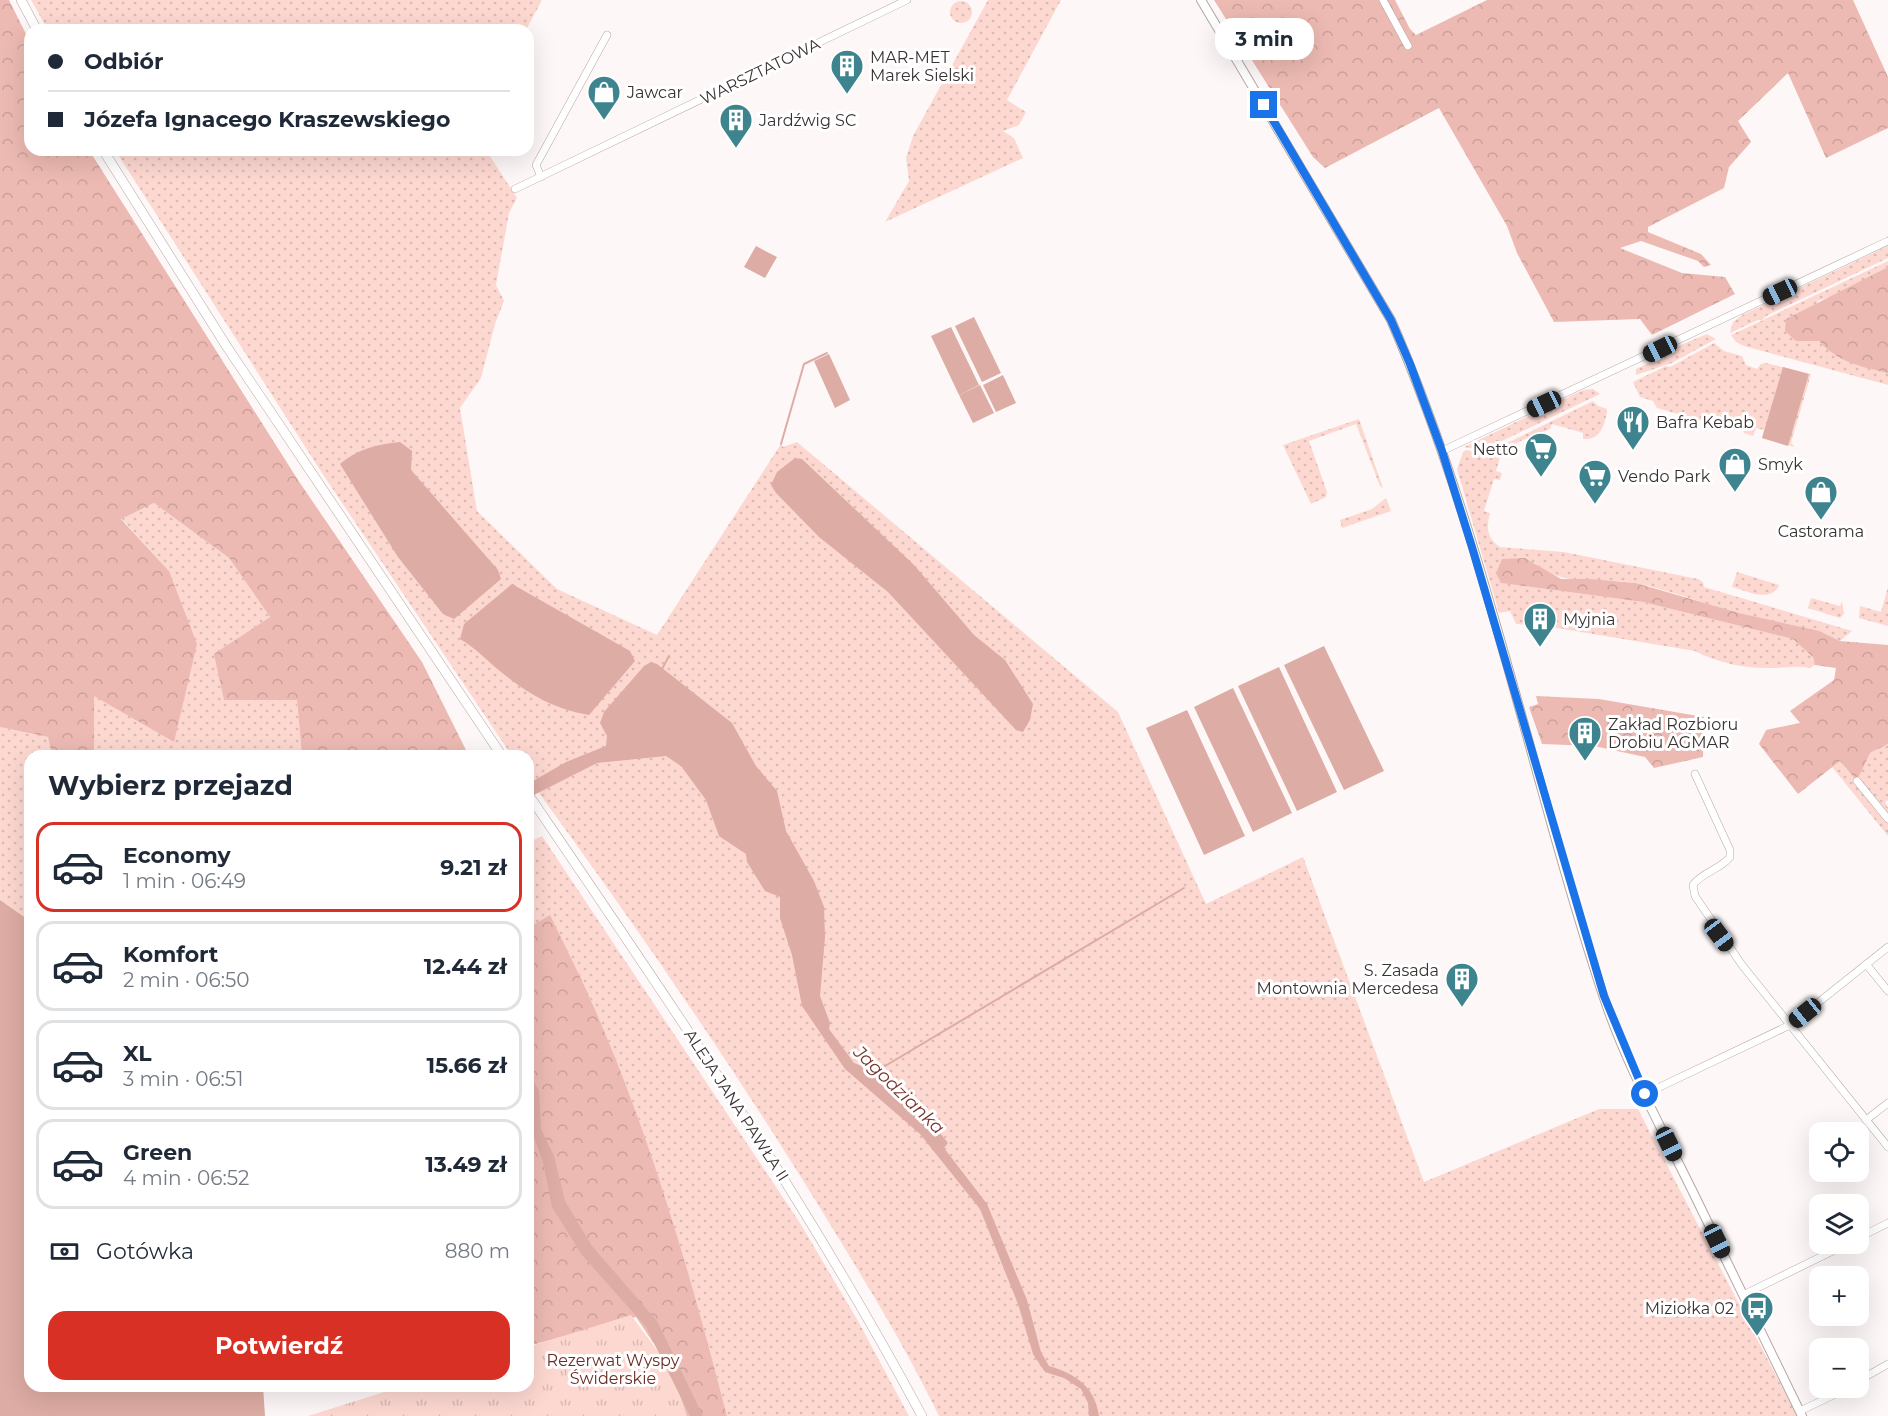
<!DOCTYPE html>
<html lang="pl">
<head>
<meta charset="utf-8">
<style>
  body { margin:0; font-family:Montserrat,sans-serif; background:#f2f2f3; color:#1f2937; height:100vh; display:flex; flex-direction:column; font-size:22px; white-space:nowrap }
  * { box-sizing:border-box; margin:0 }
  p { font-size:20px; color:#747a83 }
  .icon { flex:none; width:33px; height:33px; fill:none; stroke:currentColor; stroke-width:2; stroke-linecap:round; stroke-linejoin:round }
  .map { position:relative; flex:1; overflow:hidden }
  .side { position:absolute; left:24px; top:750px; width:510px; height:642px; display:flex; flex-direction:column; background:#fff; border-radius:18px; box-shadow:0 6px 24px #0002 }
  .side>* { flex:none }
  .guide { position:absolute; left:24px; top:24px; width:510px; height:132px; border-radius:18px; box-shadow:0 6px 24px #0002; display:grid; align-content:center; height:132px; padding:0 24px; background:#fff }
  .buttons { position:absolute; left:1809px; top:1122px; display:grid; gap:12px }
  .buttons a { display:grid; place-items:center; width:60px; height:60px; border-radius:12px; background:#fff; box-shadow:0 6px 24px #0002; font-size:30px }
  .end { position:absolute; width:27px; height:27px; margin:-14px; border:8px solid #1a73e8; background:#fff; box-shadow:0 0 0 3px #fff }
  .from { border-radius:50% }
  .bubble { position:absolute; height:42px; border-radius:18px; background:#fff; box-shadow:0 6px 24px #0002; font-size:20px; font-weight:700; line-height:42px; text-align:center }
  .car { position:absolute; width:18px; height:36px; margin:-18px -9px; border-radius:8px; box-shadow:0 0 4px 2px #0007; background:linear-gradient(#222 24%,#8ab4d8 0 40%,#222 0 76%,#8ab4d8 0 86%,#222 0) }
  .guide b { display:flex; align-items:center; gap:21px; height:57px; font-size:22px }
  .guide b+b { border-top:2px solid #e0e1e3 }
  .guide i { width:15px; height:15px; background:#1f2937 }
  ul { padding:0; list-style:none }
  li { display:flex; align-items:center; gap:18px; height:90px; margin:0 12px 9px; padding:0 12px; border:3px solid #e0e1e3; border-radius:18px }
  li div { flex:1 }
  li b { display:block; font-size:22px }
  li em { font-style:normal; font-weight:700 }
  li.active { border-color:#d93025 }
  li>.icon { width:54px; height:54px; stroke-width:1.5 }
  h2 { padding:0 24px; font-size:27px; line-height:72px }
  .pay { display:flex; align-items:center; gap:15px; height:66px; padding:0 24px; font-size:22px }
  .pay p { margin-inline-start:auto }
  .button { display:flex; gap:12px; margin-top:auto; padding:12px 24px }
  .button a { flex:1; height:69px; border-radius:18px; background:#d93025; color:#fff; font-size:24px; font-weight:700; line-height:69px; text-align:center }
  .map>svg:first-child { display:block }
  .grass { fill:url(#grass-dots) }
  .forest { fill:url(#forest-crowns) }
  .park { fill:url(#park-tufts) }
  .water { fill:#ddaca4 }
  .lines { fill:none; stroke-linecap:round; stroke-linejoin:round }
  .stream { stroke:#ddaca4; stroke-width:2 }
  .minor-casing { stroke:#b4a7a4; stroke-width:8 }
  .tertiary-casing { stroke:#b4a7a4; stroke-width:10 }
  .secondary-casing { stroke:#b4a7a4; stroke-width:10 }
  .minor { stroke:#fff; stroke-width:7 }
  .tertiary { stroke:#fff; stroke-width:8 }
  .secondary { stroke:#fff; stroke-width:9 }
  .route { stroke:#1a73e8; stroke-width:8 }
  .labels { text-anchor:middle; stroke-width:6; stroke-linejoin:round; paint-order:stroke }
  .poi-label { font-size:16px; fill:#383332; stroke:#fff; text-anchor:start }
  .street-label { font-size:16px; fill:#383332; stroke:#fff }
  .park-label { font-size:16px; fill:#692d24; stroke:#fff }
  .water-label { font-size:18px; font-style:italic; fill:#75372e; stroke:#fff }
</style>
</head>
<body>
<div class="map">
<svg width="1888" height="1416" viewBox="0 0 1888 1416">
  <defs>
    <pattern id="grass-dots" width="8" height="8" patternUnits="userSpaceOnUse" patternTransform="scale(1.5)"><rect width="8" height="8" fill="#fdd8d1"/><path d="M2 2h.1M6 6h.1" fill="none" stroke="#dabab4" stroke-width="1.8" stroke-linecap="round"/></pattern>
    <pattern id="forest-crowns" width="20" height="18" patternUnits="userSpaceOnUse" patternTransform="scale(1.5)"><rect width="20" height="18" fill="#ecbab2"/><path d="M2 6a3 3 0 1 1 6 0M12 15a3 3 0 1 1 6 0" fill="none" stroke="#cba09a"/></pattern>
    <pattern id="park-tufts" width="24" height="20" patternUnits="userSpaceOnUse" patternTransform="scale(1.5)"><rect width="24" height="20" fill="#fdd8d1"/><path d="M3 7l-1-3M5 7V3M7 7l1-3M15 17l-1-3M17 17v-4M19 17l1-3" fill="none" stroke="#dabab4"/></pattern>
  </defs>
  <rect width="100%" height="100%" fill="#fdf8f7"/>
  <g class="grass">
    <path d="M 31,0 L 542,0 L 526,30 L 48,30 Z"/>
    <path d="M 988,0 L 1061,0 L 1007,100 L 1026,112 L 1019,125 L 1003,131 L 1014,138 L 1023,158 L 885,222 L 909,181 L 906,158 L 913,136 Z"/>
    <circle cx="961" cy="12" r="11"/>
    <path d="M 115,150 L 486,150 L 517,198 L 509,213 L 496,285 L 504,301 L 495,324 L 481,378 L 460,408 L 477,511 L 557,589 L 657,635 L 781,444 L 783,447 L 797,442 L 1118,712 L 1206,904 L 1303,857 L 1424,1182 L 1599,1109 L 1638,1109 L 1797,1416 L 939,1416 C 903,1342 860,1273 817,1203 C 727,1057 629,916 528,778 L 528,756 L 512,756 L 322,473 Z"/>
    <path d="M 1888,246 L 1888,258 L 1768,315 L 1762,320 L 1758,320 L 1730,333 L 1733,322 L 1742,315 Z"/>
    <path d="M 1888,261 L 1888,267 L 1842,293 L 1818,301 L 1796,341 L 1819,341 C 1837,362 1862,366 1888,373 L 1888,385 L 1744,346 L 1736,342 L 1731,335 Z"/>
    <path d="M 1707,334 L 1716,339 L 1672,363 L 1636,375 L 1636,369 L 1654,361 L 1652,357 Z"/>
    <path d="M 1714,343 L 1724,351 L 1742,356 L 1746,365 L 1757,369 L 1761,364 L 1766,363 L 1811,374 L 1791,443 L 1795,447 L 1762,438 L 1764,430 L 1756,428 L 1753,436 L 1744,433 L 1739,422 L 1731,420 L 1727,425 L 1720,426 L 1657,408 L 1653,401 L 1640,397 L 1633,382 L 1666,366 L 1670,367 Z"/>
    <path d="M 1593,389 L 1600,394 L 1483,450 L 1464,447 L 1583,390 Z"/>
    <path d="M 1593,401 L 1598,406 L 1607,409 L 1607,412 C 1604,426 1601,440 1583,439 L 1583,433 L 1552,424 L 1550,429 L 1518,442 L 1509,451 L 1497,448 Z"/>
    <path d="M 1359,419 L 1383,488 L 1380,486 L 1356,424 L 1309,441 L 1327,492 L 1326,497 L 1311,504 L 1283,445 Z"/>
    <path d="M 1466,450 L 1483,453 L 1489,450 L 1501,454 L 1496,471 L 1502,473 L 1500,480 L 1494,479 L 1484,511 L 1490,513 C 1486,528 1487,538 1500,547 L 1564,552 L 1698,579 L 1703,582 L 1704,587 L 1852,631 L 1840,641 C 1808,626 1773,622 1738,613 C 1704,604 1670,590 1636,583 C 1603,577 1559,588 1535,563 L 1502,583 L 1643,602 L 1794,639 L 1813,657 L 1815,665 L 1810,668 C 1796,665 1786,668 1773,668 C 1747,669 1717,663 1695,651 L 1551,627 L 1516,624 L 1510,611 L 1499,613 L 1457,469 L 1463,452 Z"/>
    <path d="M 1386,498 L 1391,511 L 1342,528 L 1340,520 L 1372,509 Z"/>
    <path d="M 154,503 L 229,558 L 270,617 L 215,654 L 224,699 L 297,700 L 302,756 L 94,756 L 94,695 L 174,742 L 169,571 L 121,518 Z"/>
    <path d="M 1737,572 L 1779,585 L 1779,586 C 1769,603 1747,591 1732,587 Z"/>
    <path d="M 1888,587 L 1888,626 L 1859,618 L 1860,606 L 1881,612 Z"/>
    <path d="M 1811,598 L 1840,606 L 1842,601 L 1844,614 L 1840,618 L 1808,608 Z"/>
    <path d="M 0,727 L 48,737 L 52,756 L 30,756 L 30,921 L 0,900 Z"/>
    <path d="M 1888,744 L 1888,800 L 1885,802 L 1888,808 L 1888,836 L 1832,767 L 1840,761 L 1857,781 L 1870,753 Z"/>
    <path d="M 542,836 L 800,1223 L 858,1321 L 909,1416 L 727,1416 C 692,1281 653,1143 597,1014 C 583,981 566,948 550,916 L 528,928 L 528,843 Z"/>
  </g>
  <g class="forest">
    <path d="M 0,0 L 9,0 L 30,42 L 30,150 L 89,150 L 298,480 L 422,662 L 469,756 L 302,756 L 297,700 L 224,700 L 214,654 L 270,617 L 229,558 L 154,503 L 121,519 L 169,571 L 197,644 L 174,742 L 94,696 L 94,756 L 52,756 L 48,737 L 0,727 Z"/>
    <path d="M 1214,0 L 1395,0 L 1410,29 L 1416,35 L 1487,0 L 1853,0 L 1888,77 L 1888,128 L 1826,158 L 1788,73 L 1738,121 L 1751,142 L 1729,167 L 1724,188 L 1648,227 L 1648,232 L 1701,254 L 1711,265 L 1704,267 L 1698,261 L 1641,241 L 1620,248 L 1682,273 L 1725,277 L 1735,294 L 1652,335 L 1640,319 L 1554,322 L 1517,253 L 1507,226 L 1439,108 L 1325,168 L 1313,157 Z"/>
    <path d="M 1888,267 L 1888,373 C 1862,367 1837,362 1819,341 L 1796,341 L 1785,331 L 1786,319 Z"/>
    <path d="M 1525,558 L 1561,579 L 1590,579 L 1636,583 L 1739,613 L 1819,631 L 1840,641 L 1888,645 L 1888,744 L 1870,753 L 1857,781 L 1840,761 L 1798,794 L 1759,744 L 1766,730 L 1800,723 L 1790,711 L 1834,680 L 1836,668 L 1815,665 L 1813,657 L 1793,639 L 1643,602 L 1501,583 L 1496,573 L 1502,559 Z"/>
    <path d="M 1536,696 L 1599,699 L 1704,717 L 1703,757 L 1654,768 L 1645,757 L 1594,746 L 1542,744 L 1529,707 L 1538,704 Z"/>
    <path d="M 550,915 C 566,948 583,981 597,1014 C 653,1143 692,1280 727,1416 L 686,1416 L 666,1362 L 636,1317 L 528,1346 L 528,928 Z"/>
  </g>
  <path class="park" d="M 631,1315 L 671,1369 L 687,1416 L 308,1416 L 403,1386 L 528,1386 L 528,1347 Z"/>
  <g class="water">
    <path d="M 756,246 L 777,257 L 765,278 L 744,267 Z"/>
    <path d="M 974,317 L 1001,373 L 982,382 L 955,326 Z"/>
    <path d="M 951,327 L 979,385 L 959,395 L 931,336 Z"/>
    <path d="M 829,354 L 850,400 L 835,408 L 814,361 Z"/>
    <path d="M 1783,367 L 1809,374 L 1788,446 L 1762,438 Z"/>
    <path d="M 1003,375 L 1016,403 L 996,412 L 983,385 Z"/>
    <path d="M 980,385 L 994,413 L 973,423 L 959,395 Z"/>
    <path d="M 400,442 L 412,451 L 411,470 L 498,570 L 501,579 L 454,619 L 443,614 L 398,557 L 340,464 C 358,449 377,444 400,442 Z"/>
    <path d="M 795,458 L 802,459 L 914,565 L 974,635 L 1005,660 L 1033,704 L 1030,720 L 1023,732 L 1016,730 L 888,592 L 819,537 L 776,493 L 771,485 L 777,472 Z"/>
    <path d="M 512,584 L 630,651 L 635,661 L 589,715 C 552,708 530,695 501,672 C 487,661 476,648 460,639 L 464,624 Z"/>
    <path d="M 1324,646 L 1384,771 L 1344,790 L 1284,665 Z"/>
    <path d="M 651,662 L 657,664 L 732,723 L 756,766 L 777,791 L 786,831 L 814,881 L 824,907 L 825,937 L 820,996 L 830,1023 L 829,1029 L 854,1063 L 877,1072 L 877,1081 L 922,1120 L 925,1114 L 948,1143 L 944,1148 L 987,1204 L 1027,1300 L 1041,1352 L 1049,1366 C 1076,1374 1095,1387 1099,1416 L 1089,1416 L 1088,1403 L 1081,1389 L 1064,1378 L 1045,1372 L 1033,1354 L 1018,1304 L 980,1209 L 920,1134 L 845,1069 L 802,1006 L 792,955 L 780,918 L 780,897 L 765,891 L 747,862 L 746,854 L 719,836 L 706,800 L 681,766 L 666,756 L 597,763 L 528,798 L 528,784 L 566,762 L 606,746 L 607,736 L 600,723 L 604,712 L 644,666 Z"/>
    <path d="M 1279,667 L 1337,792 L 1297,811 L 1238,686 Z"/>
    <path d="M 1233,688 L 1292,813 L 1253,832 L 1194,707 Z"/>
    <path d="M 1187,710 L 1245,836 L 1204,855 L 1146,728 Z"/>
    <path d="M 0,900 L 30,921 L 30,1386 L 263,1386 L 265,1416 L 0,1416 Z"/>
    <path d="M 528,1071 L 539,1091 L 541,1129 L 554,1156 L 565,1201 L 592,1246 L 657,1321 L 703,1416 L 690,1416 L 646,1327 L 582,1255 L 552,1207 L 543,1162 L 530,1127 Z"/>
  </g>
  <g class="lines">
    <g class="stream">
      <path d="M 781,444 L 804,364 L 827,353"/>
      <path d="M 662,669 L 669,656"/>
      <path d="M 875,1072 L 1184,888"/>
    </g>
    <g class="minor-casing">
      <g id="minor">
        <path d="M 1383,0 L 1408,46"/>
        <path d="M 541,177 L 536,165 L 607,35"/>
        <path d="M 515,189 L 907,0"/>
        <path d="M 1442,451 L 1888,241"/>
        <path d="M 1695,774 L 1730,850 L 1730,857 C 1720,870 1703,871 1693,885 L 1695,896 L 1742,965 L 1888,1147"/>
        <path d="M 1857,781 L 1888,819"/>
        <path d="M 1866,964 L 1888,991"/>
        <path d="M 1645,1094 L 1790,1025 L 1888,947"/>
        <path d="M 1866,1120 L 1888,1103"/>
        <path d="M 1858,1238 L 1888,1223"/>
        <path d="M 1743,1295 L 1847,1244"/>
        <path d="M 1858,1381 L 1888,1364"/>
        <path d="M 1800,1411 L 1848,1388"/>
      </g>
    </g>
    <g class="tertiary-casing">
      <path id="tertiary" d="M 1201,0 L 1391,320 C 1485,536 1529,771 1603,995 C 1625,1062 1660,1125 1691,1188 C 1728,1264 1765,1340 1802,1416"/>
    </g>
    <g class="secondary-casing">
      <g id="secondary">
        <path d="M 21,0 L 37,30"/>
        <path d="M 103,150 L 227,347 L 502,756"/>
        <path d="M 528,794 C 667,998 805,1198 922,1416"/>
      </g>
    </g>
    <use href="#minor" class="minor"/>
    <use href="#tertiary" class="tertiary"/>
    <use href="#secondary" class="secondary"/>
  </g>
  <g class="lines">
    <path class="route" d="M 1264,105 L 1391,320 L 1410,364 L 1442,451 L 1472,547 L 1604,996 L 1645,1094"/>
  </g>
  <defs>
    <g id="building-pin" transform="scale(1.725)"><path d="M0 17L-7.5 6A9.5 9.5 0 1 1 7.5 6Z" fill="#3e848f" stroke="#fff"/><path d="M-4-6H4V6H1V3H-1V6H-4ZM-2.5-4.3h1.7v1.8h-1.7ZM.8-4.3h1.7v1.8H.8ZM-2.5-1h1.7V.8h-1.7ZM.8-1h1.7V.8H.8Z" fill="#fff"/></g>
    <g id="shop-pin" transform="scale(1.725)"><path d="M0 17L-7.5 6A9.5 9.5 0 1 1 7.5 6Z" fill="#3e848f" stroke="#fff"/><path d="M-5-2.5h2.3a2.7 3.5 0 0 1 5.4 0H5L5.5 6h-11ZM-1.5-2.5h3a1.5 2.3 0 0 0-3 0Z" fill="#fff"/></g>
    <g id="restaurant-pin" transform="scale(1.725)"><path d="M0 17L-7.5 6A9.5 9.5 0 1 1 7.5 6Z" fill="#3e848f" stroke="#fff"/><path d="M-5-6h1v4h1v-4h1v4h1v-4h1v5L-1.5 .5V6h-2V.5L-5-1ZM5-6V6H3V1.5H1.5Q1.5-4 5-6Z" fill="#fff"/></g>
    <g id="supermarket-pin" transform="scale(1.725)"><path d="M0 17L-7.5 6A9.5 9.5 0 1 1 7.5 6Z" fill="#3e848f" stroke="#fff"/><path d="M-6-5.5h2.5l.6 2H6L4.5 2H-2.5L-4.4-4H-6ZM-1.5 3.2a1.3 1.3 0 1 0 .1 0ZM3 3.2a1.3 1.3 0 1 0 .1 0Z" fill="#fff"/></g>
    <g id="bus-pin" transform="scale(1.725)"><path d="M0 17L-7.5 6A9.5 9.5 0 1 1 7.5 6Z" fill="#3e848f" stroke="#fff"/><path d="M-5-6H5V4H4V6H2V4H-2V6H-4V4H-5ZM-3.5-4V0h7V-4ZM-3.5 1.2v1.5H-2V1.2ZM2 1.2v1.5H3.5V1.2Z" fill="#fff"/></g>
  </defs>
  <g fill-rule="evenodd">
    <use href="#building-pin" x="847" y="66"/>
    <use href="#shop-pin" x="604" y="92"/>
    <use href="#building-pin" x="736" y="120"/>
    <use href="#restaurant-pin" x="1633" y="422"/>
    <use href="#supermarket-pin" x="1541" y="449"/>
    <use href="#shop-pin" x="1735" y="464"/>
    <use href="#supermarket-pin" x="1595" y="476"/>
    <use href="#shop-pin" x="1821" y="492"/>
    <use href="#building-pin" x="1540" y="619"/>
    <use href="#building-pin" x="1585" y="733"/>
    <use href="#building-pin" x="1462" y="979"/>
    <use href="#bus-pin" x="1757" y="1308"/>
  </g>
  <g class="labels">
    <g class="poi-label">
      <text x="870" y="63">MAR-MET<tspan x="870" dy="18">Marek Sielski</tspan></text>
      <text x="627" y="98">Jawcar</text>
      <text x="759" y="126">Jardźwig SC</text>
      <text x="1656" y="428">Bafra Kebab</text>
      <text x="1518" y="455" text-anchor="end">Netto</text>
      <text x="1758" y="470">Smyk</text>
      <text x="1618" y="482">Vendo Park</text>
      <text x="1821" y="537" text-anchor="middle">Castorama</text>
      <text x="1563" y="625">Myjnia</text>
      <text x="1608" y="730">Zakład Rozbioru<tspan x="1608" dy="18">Drobiu AGMAR</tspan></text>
      <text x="1439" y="976" text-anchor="end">S. Zasada<tspan x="1439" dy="18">Montownia Mercedesa</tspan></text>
      <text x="1734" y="1314" text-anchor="end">Miziołka 02</text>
    </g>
    <g class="street-label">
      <text transform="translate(760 71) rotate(-26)" y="6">WARSZTATOWA</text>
      <text transform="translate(737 1105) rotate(57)" y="6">ALEJA JANA PAWŁA II</text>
    </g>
    <g class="park-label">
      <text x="613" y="1366">Rezerwat Wyspy<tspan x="613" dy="18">Świderskie</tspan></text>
    </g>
    <g class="water-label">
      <text transform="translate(899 1090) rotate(44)" y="6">Jagodzianka</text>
    </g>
  </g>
</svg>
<div class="buttons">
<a><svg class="icon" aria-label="locate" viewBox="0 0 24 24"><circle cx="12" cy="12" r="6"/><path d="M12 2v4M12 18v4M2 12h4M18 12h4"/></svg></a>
<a><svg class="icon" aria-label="layers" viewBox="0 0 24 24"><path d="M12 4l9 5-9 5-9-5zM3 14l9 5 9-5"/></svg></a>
<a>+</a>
<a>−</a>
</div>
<i class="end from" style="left:1645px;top:1094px"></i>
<i class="end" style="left:1264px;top:105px"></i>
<div class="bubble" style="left:1215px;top:18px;width:99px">3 min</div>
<i class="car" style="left:1780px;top:292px;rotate:245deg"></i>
<i class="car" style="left:1660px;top:349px;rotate:244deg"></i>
<i class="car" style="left:1544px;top:404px;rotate:245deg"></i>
<i class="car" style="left:1719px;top:935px;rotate:143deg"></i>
<i class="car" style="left:1805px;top:1013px;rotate:231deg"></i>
<i class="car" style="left:1669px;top:1144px;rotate:154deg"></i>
<i class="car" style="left:1717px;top:1241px;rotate:154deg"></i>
<div class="guide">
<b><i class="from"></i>Odbiór</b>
<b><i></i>Józefa Ignacego Kraszewskiego</b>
</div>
<section class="side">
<h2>Wybierz przejazd</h2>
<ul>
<li class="active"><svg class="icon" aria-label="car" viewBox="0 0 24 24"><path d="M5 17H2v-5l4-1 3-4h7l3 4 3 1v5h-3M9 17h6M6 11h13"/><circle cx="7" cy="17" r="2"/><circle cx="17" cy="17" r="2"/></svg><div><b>Economy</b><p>1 min · 06:49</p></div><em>9.21 zł</em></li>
<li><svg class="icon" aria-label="car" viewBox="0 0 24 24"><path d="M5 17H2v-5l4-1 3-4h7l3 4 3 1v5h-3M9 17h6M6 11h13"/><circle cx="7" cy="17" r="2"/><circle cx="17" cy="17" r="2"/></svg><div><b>Komfort</b><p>2 min · 06:50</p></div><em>12.44 zł</em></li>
<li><svg class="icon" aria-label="car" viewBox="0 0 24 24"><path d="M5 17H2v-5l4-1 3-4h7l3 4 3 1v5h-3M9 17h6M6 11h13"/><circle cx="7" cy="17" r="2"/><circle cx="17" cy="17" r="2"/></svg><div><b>XL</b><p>3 min · 06:51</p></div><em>15.66 zł</em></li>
<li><svg class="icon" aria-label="car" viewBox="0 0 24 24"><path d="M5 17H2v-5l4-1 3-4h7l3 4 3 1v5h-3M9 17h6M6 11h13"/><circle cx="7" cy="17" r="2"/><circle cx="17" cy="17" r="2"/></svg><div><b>Green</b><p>4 min · 06:52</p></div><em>13.49 zł</em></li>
</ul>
<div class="pay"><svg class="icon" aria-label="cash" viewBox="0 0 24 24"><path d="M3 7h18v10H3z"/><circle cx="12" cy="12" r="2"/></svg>Gotówka<p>880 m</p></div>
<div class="button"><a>Potwierdź</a></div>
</section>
</div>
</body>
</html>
